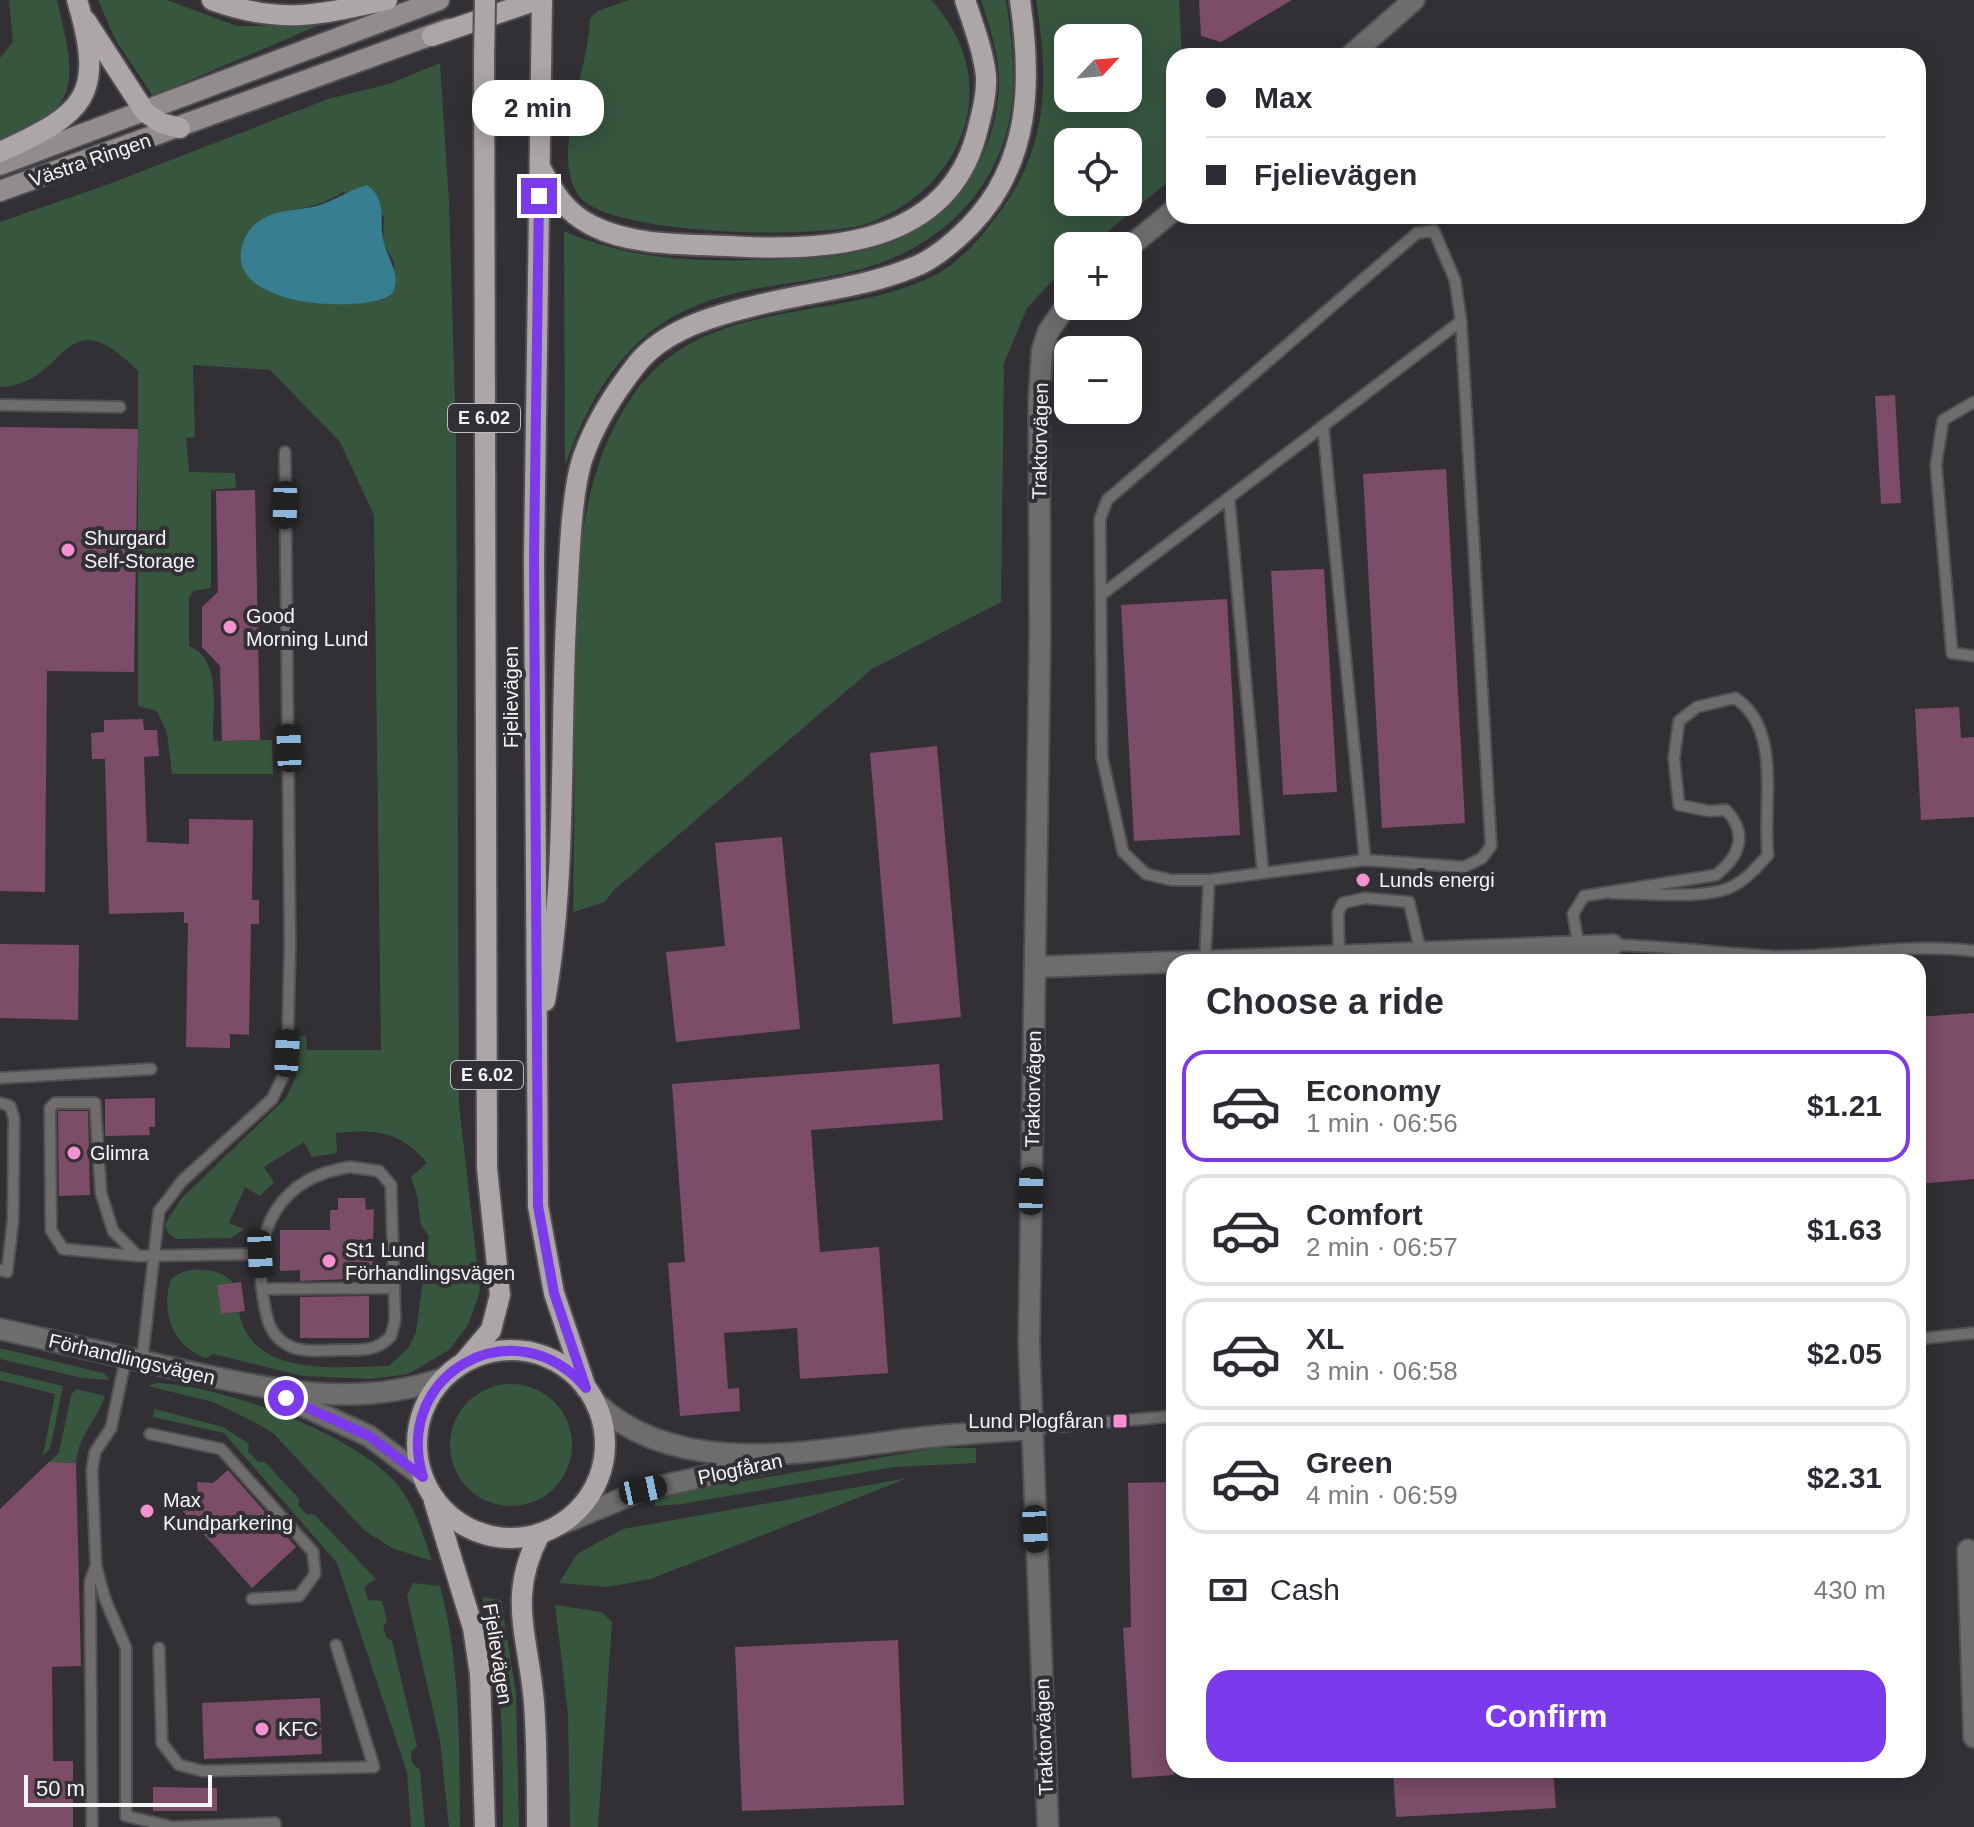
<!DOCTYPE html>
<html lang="en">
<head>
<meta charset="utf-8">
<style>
  body { margin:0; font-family:Helvetica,sans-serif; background:#f2f2f3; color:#2b2b33; height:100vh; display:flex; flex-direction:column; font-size:30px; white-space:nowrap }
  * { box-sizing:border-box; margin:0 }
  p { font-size:26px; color:#7c7c81 }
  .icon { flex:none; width:44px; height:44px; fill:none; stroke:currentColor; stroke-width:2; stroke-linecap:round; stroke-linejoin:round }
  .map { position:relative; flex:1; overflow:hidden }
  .panel { position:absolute; left:1166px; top:954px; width:760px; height:824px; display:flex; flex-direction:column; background:#fff; border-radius:24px; box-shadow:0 4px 20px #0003 }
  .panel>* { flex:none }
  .guide { position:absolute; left:1166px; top:48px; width:760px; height:176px; border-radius:24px; box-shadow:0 4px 20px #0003; display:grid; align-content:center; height:176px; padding:0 40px; background:#fff }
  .needle { width:52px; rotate:64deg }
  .buttons { position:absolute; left:1054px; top:24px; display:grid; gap:16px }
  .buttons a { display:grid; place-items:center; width:88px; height:88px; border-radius:16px; background:#fff; box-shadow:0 4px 20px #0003; font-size:40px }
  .scale { position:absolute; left:24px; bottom:20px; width:188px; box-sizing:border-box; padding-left:8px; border:4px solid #f5f4f7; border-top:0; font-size:22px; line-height:28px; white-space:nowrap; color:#f5f4f7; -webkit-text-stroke:6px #323035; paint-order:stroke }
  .end { position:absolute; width:36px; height:36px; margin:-18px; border:10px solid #7c3aed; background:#fff; box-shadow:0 0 0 4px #fff }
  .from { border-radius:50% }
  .bubble { position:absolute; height:56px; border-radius:24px; background:#fff; box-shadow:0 4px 20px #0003; font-size:26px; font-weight:600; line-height:56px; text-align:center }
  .car { position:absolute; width:24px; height:48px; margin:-24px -12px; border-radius:10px; box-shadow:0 0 6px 2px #0007; background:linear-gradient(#222 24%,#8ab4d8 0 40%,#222 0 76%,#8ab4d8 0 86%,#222 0) }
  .guide b { display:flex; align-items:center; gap:28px; height:76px; font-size:30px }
  .guide b+b { border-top:2px solid #e1e1e2 }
  .guide i { width:20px; height:20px; background:#2b2b33 }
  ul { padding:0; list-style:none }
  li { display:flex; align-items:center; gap:24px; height:112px; margin:0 16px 12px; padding:0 24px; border:4px solid #e1e1e2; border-radius:24px }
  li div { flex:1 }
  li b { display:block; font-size:30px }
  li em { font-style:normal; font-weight:600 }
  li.on { border-color:#7c3aed }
  li>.icon { width:72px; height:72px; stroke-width:1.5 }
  h2 { padding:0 40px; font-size:36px; line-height:96px }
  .pay { display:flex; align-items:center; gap:20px; height:88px; padding:0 40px; font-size:30px }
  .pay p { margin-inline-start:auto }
  .button { display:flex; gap:16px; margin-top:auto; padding:16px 40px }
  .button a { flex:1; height:92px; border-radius:24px; background:#7c3aed; color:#fff; font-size:32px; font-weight:600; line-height:92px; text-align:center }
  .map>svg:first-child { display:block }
  .green { fill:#37563e; fill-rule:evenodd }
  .water { fill:#367e90 }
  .building { fill:#7c4c69 }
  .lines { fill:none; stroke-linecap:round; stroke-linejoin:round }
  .lane-casing { stroke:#514f54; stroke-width:14 }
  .street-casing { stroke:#514f54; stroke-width:24 }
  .secondary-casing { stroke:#514f54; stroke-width:24 }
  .primary-casing { stroke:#514f54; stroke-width:24 }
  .lane { stroke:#6f6c6c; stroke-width:10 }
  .street { stroke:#6f6c6c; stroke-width:20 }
  .secondary { stroke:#928d8d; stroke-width:20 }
  .primary { stroke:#ada6a7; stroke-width:20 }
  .primary-bridge-casing { stroke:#514f54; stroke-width:24; stroke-linecap:butt }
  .primary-bridge { stroke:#ada6a7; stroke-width:20 }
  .route { stroke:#7c3aed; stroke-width:10 }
  .poi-dot { fill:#f591d1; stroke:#323035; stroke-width:3 }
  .labels { text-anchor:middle; stroke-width:8; stroke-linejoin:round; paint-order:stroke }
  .shield { fill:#323035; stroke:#bab9bd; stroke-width:2 }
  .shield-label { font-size:18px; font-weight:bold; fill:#f5f4f7 }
  .street-label { font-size:20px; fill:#f5f4f7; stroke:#323035 }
  .poi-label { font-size:20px; fill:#f5f4f7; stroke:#323035; text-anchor:start }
</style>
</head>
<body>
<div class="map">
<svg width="1974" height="1827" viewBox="0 0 1974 1827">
  <rect width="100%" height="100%" fill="#323035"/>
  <g class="green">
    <path d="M 9,0 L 57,0 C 75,77 86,109 0,140 L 0,58 L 13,42 Z"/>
    <path d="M 98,0 L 167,0 L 237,26 L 317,26 L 153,96 L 116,41 Z"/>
    <path d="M 629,0 L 931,0 C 1005,80 966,186 869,223 C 823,240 608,236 579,196 C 549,156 590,65 590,18 L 598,11 Z"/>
    <path d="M 981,0 L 1006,0 C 1010,30 1015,60 1013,90 C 1008,185 942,250 853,271 C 794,286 733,285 678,314 C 619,345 586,405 565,466 L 564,231 C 624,258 691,262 756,260 C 794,260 834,259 871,249 C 946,230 994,165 999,89 C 1001,59 990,29 981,0 Z"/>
    <path d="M 1036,0 L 1179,0 L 1182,56 L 1174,56 L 1174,177 L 1090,246 L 1068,246 L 1068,264 L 1027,308 L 1004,363 L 1001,602 L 872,669 L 613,891 L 605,902 L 573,912 C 574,847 575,783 575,718 C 576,609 569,483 636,391 C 704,297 835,322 929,278 C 958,265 981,238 999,213 C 1049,146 1049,79 1036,0 ZM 1068,38 L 1128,38 L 1128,98 L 1068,98 ZM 1068,142 L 1128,142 L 1128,202 L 1068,202 Z"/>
    <path d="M 440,63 L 449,202 L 456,434 L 459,1104 L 480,1291 L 468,1325 L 449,1350 L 408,1374 L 371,1379 L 303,1376 L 213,1354 L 206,1358 C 173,1348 160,1311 171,1280 C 185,1264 221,1267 233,1283 L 217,1285 L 221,1314 L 239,1312 C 251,1378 336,1367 389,1366 L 409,1347 L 416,1332 L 429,1237 L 421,1225 L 417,1195 L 411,1177 L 427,1163 C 401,1131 375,1129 336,1133 L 337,1153 L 312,1157 L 304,1142 L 264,1167 L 274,1182 L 260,1196 L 245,1187 L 229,1223 L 244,1229 L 231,1238 L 176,1239 L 168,1233 L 165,1224 L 181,1199 L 286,1098 L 296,1077 L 298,1035 L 306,1036 L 307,1050 L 381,1050 L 374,515 L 340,442 L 270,370 L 193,365 L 195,437 L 186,438 L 189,472 L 235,473 L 236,488 L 211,490 L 211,588 L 193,591 L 189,598 L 189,646 C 223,660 212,710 213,741 L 272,740 L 273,774 L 172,774 L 167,733 L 157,711 L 138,706 L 138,371 C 61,294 70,385 0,387 L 0,222 L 109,184 L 328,99 L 389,84 ZM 343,192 L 384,216 L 383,243 L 394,262 L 394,290 L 381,300 L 340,303 L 264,218 C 291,208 319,209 343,192 Z"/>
    <path d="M 0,1348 L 103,1373 L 110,1380 L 82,1378 L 0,1359 Z"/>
    <path d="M 0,1371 L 63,1386 L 50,1449 L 43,1455 L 55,1394 L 0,1380 Z"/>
    <path d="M 156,1383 C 221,1385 353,1433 396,1483 C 415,1505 423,1535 432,1561 L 392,1548 L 365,1531 L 273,1433 L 256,1423 L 213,1402 L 148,1386 Z"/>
    <circle cx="511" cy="1445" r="61"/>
    <path d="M 76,1389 L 105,1396 C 96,1422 79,1433 76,1463 L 49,1462 L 59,1453 L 71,1395 Z"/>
    <path d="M 155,1409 L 223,1427 L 249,1444 L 248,1451 L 258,1462 L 265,1462 L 299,1499 L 298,1505 L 306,1514 L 315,1515 L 376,1579 L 364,1587 L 368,1600 L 382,1601 L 387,1622 L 383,1626 L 386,1637 L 392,1641 L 417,1746 L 411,1752 L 412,1763 L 420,1770 L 425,1827 L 411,1827 L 407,1772 L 337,1563 L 224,1433 L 153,1417 Z"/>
    <path d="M 936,1448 L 976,1448 L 976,1463 L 894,1467 L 682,1504 L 655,1506 L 655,1501 L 692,1490 Z"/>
    <path d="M 908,1478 L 651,1579 L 607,1587 L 559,1583 L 577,1554 L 623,1529 Z"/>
    <path d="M 413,1583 L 440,1586 C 461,1665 459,1745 460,1827 L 449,1827 L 440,1741 L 407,1596 Z"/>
    <path d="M 482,1597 L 501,1600 L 516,1693 L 519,1827 L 503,1827 C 503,1750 504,1672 482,1597 Z"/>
    <path d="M 555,1605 L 602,1612 L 612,1622 L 598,1827 L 570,1827 L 568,1714 Z"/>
  </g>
  <path class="water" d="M 367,185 C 390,202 377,224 385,246 C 389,261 401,275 393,292 C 381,313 232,312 241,251 C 244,236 250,226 264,218 C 283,208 304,211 323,204 C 338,198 350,190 367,185 Z"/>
  <g class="building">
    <path d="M 1199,0 L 1292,0 L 1221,42 L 1201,36 Z"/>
    <path d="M 1895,395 L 1901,503 L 1881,504 L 1875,396 Z"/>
    <path d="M 0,427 L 138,429 L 134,672 L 47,671 L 45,892 L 0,891 Z"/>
    <path d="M 1446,469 L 1465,823 L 1382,828 L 1363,474 Z"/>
    <path d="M 255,490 L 260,740 L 222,741 L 220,666 L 202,647 L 202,607 L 218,592 L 216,491 Z"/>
    <path d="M 1324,569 L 1337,792 L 1283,795 L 1271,571 Z"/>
    <path d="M 1227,599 L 1240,835 L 1134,841 L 1121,605 Z"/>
    <path d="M 1959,707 L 1961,738 L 1974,737 L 1974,817 L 1921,820 L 1915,709 Z"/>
    <path d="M 143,719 L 144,730 L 157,730 L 159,756 L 144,757 L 147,842 L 189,844 L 189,819 L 253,820 L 252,900 L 259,900 L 259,924 L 251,924 L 249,1035 L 230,1034 L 230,1048 L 186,1047 L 188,923 L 184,923 L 184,912 L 109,914 L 105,759 L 92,759 L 91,733 L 104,732 L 104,720 Z"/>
    <path d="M 937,746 L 961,1017 L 893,1024 L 870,753 Z"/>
    <path d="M 782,837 L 800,1029 L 676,1042 L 666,952 L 725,946 L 715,843 Z"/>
    <path d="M 0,944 L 79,945 L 78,1020 L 0,1018 Z"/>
    <path d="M 1974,1013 L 1974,1179 L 1918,1184 L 1918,1017 Z"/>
    <path d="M 939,1064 L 943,1120 L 811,1130 L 820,1252 L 879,1247 L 888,1373 L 800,1379 L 797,1328 L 724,1333 L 728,1389 L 739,1388 L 740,1411 L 680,1416 L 668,1263 L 685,1262 L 672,1084 Z"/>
    <path d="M 155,1098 L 155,1127 L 149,1127 L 150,1135 L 105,1136 L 105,1099 Z"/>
    <path d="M 58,1111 L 88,1111 L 90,1195 L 59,1196 Z"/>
    <path d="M 338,1198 L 365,1198 L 366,1210 L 374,1209 L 372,1278 L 300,1281 L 300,1270 L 280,1271 L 280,1230 L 330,1230 L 330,1210 L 338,1210 Z"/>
    <path d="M 241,1282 L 245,1311 L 221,1314 L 217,1285 Z"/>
    <path d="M 369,1296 L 369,1338 L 300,1338 L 300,1297 Z"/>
    <path d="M 49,1462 L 76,1463 L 81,1666 L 52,1667 L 53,1761 L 73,1761 L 73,1827 L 0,1827 L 0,1509 Z"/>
    <path d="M 228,1470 L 296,1547 L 252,1588 L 182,1510 L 198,1496 L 197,1482 L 213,1483 Z"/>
    <path d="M 1174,1482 L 1174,1775 L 1132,1778 L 1123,1628 L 1131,1627 L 1128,1483 Z"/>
    <path d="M 898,1640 L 904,1805 L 742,1811 L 735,1647 Z"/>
    <path d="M 320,1698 L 322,1754 L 204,1759 L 202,1703 Z"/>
    <path d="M 1393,1770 L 1553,1770 L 1556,1808 L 1396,1817 Z"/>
    <path d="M 153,1787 L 217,1788 L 217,1811 L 153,1811 Z"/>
  </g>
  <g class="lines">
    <g class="lane-casing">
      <g id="lane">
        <path d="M 1974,402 L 1943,420 L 1936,465 L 1952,653 L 1974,656"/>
        <path d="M 0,405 L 120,407"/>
        <path d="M 1323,426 L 1365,860"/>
        <path d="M 1229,498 L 1263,873"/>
        <path d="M 1101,595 L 1461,321"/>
        <path d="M 1613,945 C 1666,946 1719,953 1772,956 C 1839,958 1907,942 1974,951"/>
        <path d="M 1579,947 L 1573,914 L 1584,896 L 1716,875 C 1739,857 1749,834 1726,810 L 1709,811 L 1679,805 L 1674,758 L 1679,721 L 1697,707 L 1735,698 C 1783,729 1762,806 1768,855 C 1757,867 1746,880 1731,887 C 1703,900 1644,893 1612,893"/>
        <path d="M 1339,956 L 1338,913 L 1343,903 L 1365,898 L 1409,902 L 1421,953"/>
        <path d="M 1205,961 L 1209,880 L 1171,880 L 1146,874 L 1123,852 L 1102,757 L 1100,519 L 1107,500 L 1417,233 L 1434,231 L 1455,280 L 1461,321 L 1491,846 L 1482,858 L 1464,867 L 1365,860 L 1209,880"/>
        <path d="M 0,1078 L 151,1069"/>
        <path d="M 0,1103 L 10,1106 L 14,1118 L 13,1220 L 7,1272 L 0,1270"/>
        <path d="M 350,1167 L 379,1171 L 391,1185 L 395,1320 L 391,1336 C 376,1352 361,1350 340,1350 C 323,1350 301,1354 286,1344 C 268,1334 266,1315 263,1296 C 252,1229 280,1177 350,1167 Z"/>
        <path d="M 138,1256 L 113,1231 L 101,1193 L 95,1103 L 55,1103 L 50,1108 L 51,1230 L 63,1249 L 138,1256 L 260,1254"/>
        <path d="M 262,1289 L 394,1288"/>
        <path d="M 1918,1339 L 1974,1333"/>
        <path d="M 126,1357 L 111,1428 L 95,1452 L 92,1470 L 96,1566 L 105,1599 L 126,1648 L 126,1816 L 173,1827 L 275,1823 L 275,1827"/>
        <path d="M 142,1361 L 159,1211 L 182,1181 L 272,1099 L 287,1068 L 290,945 L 285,452"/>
        <path d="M 1030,1429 L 1174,1416"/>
        <path d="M 150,1434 L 221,1449 L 313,1552 L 315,1574 L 299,1596 L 252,1599"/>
        <path d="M 159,1648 L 162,1743 L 179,1765 L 203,1771 L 374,1767 L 336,1645"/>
        <path d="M 92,1827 L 90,1582 L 95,1568"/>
      </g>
    </g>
    <g class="street-casing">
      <g id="street">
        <path d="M 1350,56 L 1414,0"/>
        <path d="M 1128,248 L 1174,210"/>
        <path d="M 1182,962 L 1613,945"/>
        <path d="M 1035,967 L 1174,962"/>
        <path d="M 0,1329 C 56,1342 112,1354 168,1367 C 260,1387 351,1411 444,1378"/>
        <path d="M 286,1398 L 369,1436 L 423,1477"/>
        <path d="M 595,1402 C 678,1482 817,1450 919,1438 C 956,1434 993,1432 1030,1429"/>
        <path d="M 559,1525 L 643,1490 L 774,1461"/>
        <path d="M 1968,1550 L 1974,1737"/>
        <path d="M 1048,1827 L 1029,1344 L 1040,636 L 1039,401 L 1042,351 L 1048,332 L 1068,303"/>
      </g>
    </g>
    <g class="secondary-casing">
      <g id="secondary">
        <path d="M 0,165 L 439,0"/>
        <path d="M 0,191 L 448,29"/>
      </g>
    </g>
    <g class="primary-casing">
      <g id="primary">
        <path d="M 212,0 C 281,25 318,15 387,0"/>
        <path d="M 542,0 L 534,558 L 538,1206 L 554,1293 L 586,1388"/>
        <path d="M 86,21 L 145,112 L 161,123 L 180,128"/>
        <path d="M 432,36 L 537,0"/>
        <path d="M 0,152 C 85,113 106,97 77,0"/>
        <path d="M 540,167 C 553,191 565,212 591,225 C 631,246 684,244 728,246 C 823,252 945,247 976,136 C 981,116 987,97 986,76 C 983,50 973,24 965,0"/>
        <path d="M 545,1001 C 568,871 559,735 567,602 C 569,564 571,492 583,457 C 595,423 614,393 637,364 C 664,330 713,316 754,306 C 807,292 864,288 914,267 C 935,259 955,241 970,226 C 1031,163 1032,82 1020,0"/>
        <circle cx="511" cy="1444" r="94"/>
        <path d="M 464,1362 L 491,1330 L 500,1295 L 487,1168 L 484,60"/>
        <path d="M 434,1501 L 473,1628 L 480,1674 L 485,1827"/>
        <path d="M 537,1827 C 537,1786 537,1744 534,1703 C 529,1638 506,1597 540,1534"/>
      </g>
    </g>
    <use href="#lane" class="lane"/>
    <use href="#street" class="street"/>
    <use href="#secondary" class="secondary"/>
    <use href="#primary" class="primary"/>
    <g class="primary-bridge-casing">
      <path id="primary-bridge" d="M 484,60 L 485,0"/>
    </g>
    <use href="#primary-bridge" class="primary-bridge"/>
  </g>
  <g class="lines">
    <path class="route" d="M 286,1398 L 369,1436 L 423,1477 C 391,1373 516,1305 586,1388 L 554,1293 L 538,1206 L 534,558 L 539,196"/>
  </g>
  <g class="poi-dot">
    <circle cx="68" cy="550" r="8"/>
    <circle cx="230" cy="627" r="8"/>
    <circle cx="1363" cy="880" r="8"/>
    <circle cx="74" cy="1153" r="8"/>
    <circle cx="329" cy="1261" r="8"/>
    <rect x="1112" y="1413" width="16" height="16" rx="4"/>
    <circle cx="147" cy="1511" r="8"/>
    <circle cx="262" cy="1729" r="8"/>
  </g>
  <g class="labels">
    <g class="shield">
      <rect x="448" y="404" width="72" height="28" rx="6"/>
      <rect x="451" y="1061" width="72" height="28" rx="6"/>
    </g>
    <g class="shield-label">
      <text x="484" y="424">E 6.02</text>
      <text x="487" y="1081">E 6.02</text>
    </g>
    <g class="street-label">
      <text transform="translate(90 160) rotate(-19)" y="7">Västra Ringen</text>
      <text transform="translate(1040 441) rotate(-89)" y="7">Traktorvägen</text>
      <text transform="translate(511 697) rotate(-90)" y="7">Fjelievägen</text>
      <text transform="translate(1033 1089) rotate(-89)" y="7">Traktorvägen</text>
      <text transform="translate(132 1359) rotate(13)" y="7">Förhandlingsvägen</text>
      <text transform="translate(740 1469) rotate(-12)" y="7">Plogfåran</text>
      <text transform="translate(498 1654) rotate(81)" y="7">Fjelievägen</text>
      <text transform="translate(1044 1737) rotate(-92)" y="7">Traktorvägen</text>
    </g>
    <g class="poi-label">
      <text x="84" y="545">Shurgard<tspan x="84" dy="23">Self-Storage</tspan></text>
      <text x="246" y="623">Good<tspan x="246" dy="23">Morning Lund</tspan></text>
      <text x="1379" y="887">Lunds energi</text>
      <text x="90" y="1160">Glimra</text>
      <text x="345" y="1257">St1 Lund<tspan x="345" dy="23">Förhandlingsvägen</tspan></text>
      <text x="1104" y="1428" text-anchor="end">Lund Plogfåran</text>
      <text x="163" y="1507">Max<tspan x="163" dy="23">Kundparkering</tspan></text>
      <text x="278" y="1736">KFC</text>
    </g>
  </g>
</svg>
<div class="buttons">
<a><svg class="needle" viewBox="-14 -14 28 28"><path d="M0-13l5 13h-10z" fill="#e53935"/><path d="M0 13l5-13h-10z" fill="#7c7c81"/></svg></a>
<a><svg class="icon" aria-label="locate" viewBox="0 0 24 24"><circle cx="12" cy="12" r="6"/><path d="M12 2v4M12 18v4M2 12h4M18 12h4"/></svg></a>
<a>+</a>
<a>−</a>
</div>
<div class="scale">50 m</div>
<i class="end from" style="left:286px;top:1398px"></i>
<i class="end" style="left:539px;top:196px"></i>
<div class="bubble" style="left:472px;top:80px;width:132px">2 min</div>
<i class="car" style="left:285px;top:505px;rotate:181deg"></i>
<i class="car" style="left:289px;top:748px;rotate:358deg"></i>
<i class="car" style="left:287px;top:1053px;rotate:3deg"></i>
<i class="car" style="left:1031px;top:1191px;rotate:1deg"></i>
<i class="car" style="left:260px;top:1254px;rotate:177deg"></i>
<i class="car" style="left:643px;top:1490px;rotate:78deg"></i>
<i class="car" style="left:1035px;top:1529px;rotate:177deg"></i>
<div class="guide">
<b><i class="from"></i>Max</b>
<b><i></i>Fjelievägen</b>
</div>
<section class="panel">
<h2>Choose a ride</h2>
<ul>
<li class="on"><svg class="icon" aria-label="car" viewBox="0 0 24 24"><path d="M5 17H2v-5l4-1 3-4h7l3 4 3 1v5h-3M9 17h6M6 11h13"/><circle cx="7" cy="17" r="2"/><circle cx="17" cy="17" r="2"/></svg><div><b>Economy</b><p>1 min · 06:56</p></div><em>$1.21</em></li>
<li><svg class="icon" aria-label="car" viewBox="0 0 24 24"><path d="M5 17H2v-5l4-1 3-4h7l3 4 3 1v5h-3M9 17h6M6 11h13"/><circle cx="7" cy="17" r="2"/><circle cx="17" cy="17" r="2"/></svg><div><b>Comfort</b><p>2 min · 06:57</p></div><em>$1.63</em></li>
<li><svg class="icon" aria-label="car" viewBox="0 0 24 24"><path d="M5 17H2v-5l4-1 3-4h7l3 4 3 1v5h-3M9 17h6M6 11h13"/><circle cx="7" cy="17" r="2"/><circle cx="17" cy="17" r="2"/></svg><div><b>XL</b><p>3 min · 06:58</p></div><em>$2.05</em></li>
<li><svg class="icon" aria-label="car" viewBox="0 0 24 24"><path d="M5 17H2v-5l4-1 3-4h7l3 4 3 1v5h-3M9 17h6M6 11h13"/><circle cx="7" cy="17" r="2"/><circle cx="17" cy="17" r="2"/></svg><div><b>Green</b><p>4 min · 06:59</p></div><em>$2.31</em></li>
</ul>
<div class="pay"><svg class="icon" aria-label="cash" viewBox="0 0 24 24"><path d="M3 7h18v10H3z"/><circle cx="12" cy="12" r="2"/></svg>Cash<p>430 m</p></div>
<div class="button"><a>Confirm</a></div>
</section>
</div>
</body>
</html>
